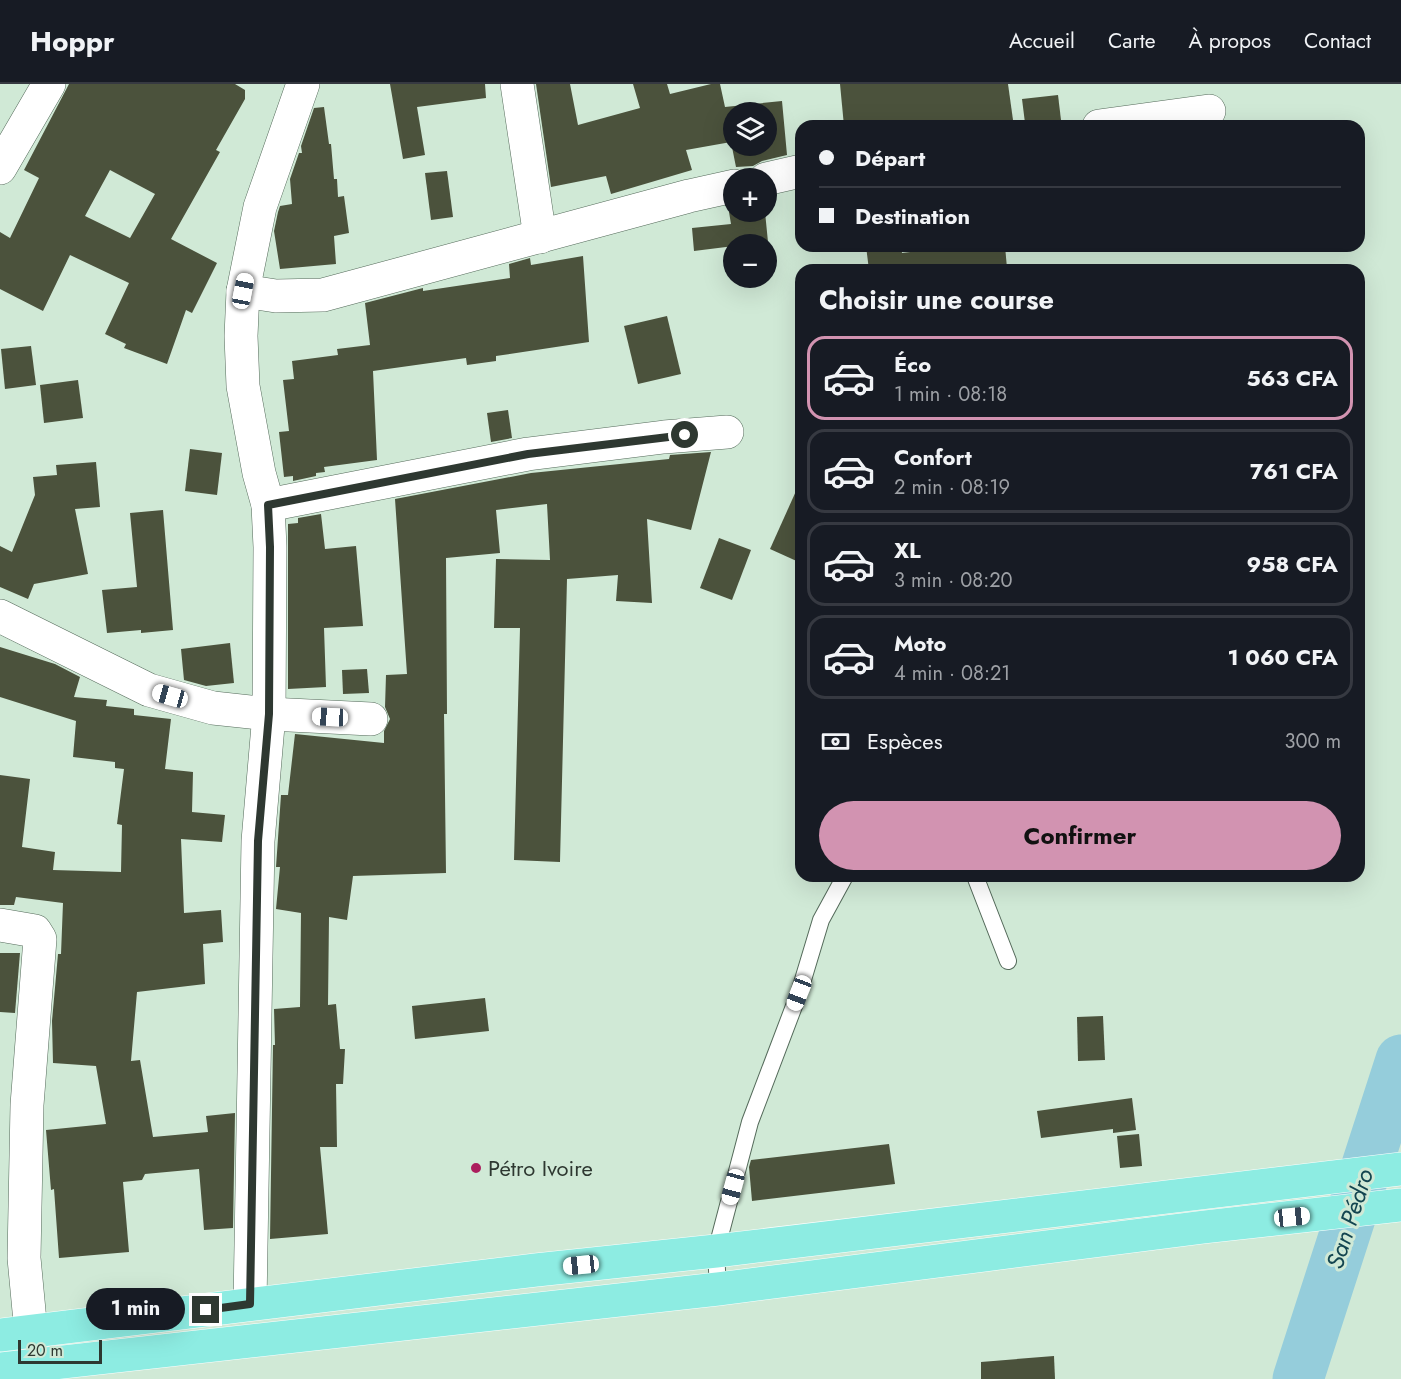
<!DOCTYPE html>
<html lang="fr">
<head>
<meta charset="utf-8">
<style>
  body { margin:0; font-family:Jost,sans-serif; background:#20242c; color:#f1f3f6; height:100vh; display:flex; flex-direction:column; font-size:22px; white-space:nowrap }
  * { box-sizing:border-box; margin:0 }
  p { font-size:20px; color:#9ea1a6 }
  .icon { flex:none; width:33px; height:33px; fill:none; stroke:currentColor; stroke-width:2; stroke-linecap:round; stroke-linejoin:round }
  .map { position:relative; flex:1; overflow:hidden }
  .details { position:absolute; left:795px; top:180px; width:570px; height:618px; display:flex; flex-direction:column; background:#171b24; border-radius:18px; box-shadow:0 6px 24px #0002 }
  .details>* { flex:none }
  .banner { position:absolute; left:795px; top:36px; width:570px; height:132px; border-radius:18px; box-shadow:0 6px 24px #0002; display:grid; align-content:center; height:132px; padding:0 24px; background:#171b24 }
  .tools { position:absolute; left:723px; top:18px; display:grid; gap:12px }
  .tools a { display:grid; place-items:center; width:54px; height:54px; border-radius:50%; background:#171b24; box-shadow:0 6px 24px #0002; font-size:30px }
  .scale { position:absolute; left:18px; bottom:15px; width:84px; box-sizing:border-box; padding-left:6px; border:3px solid #2e3831; border-top:0; font-size:16px; line-height:21px; white-space:nowrap; color:#2e3831; -webkit-text-stroke:4px #d0e9d6; paint-order:stroke }
  .end { position:absolute; width:27px; height:27px; margin:-14px; border:8px solid #2e3831; background:#fff; box-shadow:0 0 0 3px #fff }
  .from { border-radius:50% }
  .bubble { position:absolute; height:42px; border-radius:21px; background:#171b24; box-shadow:0 6px 24px #0002; font-size:20px; font-weight:700; line-height:42px; text-align:center }
  .car { position:absolute; width:18px; height:36px; margin:-18px -9px; border-radius:8px; box-shadow:0 0 4px 2px #0007; background:linear-gradient(#fff 24%,#345 0 40%,#fff 0 76%,#345 0 86%,#fff 0) }
  .banner b { display:flex; align-items:center; gap:21px; height:57px; font-size:22px }
  .banner b+b { border-top:2px solid #363941 }
  .banner i { width:15px; height:15px; background:#f1f3f6 }
  ul { padding:0; list-style:none }
  li { display:flex; align-items:center; gap:18px; height:84px; margin:0 12px 9px; padding:0 12px; border:3px solid #363941; border-radius:18px }
  li div { flex:1 }
  li b { display:block; font-size:22px }
  li em { font-style:normal; font-weight:700 }
  li.current { border-color:#d293b1 }
  li>.icon { width:54px; height:54px; stroke-width:1.5 }
  h2 { padding:0 24px; font-size:27px; line-height:72px }
  .pay { display:flex; align-items:center; gap:15px; height:66px; padding:0 24px; font-size:22px }
  .pay p { margin-inline-start:auto }
  .cta { display:flex; gap:12px; margin-top:auto; padding:12px 24px }
  .cta a { flex:1; height:69px; border-radius:36px; background:#d293b1; color:#111; font-size:24px; font-weight:700; line-height:69px; text-align:center }
  header { display:flex; align-items:center; gap:36px; box-sizing:border-box; height:84px; padding:0 30px; background:#171b24; border-bottom:2px solid #363941 }
  header strong { font-size:28px }
  nav { display:flex; gap:33px; margin-inline-start:auto; font-size:21px }
  .map>svg:first-child { display:block }
  .lines { fill:none; stroke-linecap:round; stroke-linejoin:round }
  .river { stroke:#95cddb; stroke-width:51 }
  .building { fill:#4b523c; fill-rule:evenodd }
  .lane-casing { stroke:#546a5a; stroke-width:18 }
  .street-casing { stroke:#546a5a; stroke-width:34 }
  .primary-casing { stroke:#fff; stroke-width:34 }
  .lane { stroke:#fff; stroke-width:16 }
  .street { stroke:#fff; stroke-width:33 }
  .primary { stroke:#8dece2; stroke-width:33 }
  .route { stroke:#2e3831; stroke-width:8 }
  .poi-dot { fill:#ab1e5d; stroke:#d0e9d6; stroke-width:2 }
  .labels { text-anchor:middle; stroke-width:6; stroke-linejoin:round; paint-order:stroke }
  .poi-label { font-size:22px; fill:#2e3831; stroke:#d0e9d6; text-anchor:start }
  .water-label { font-size:24px; font-style:italic; fill:#134550; stroke:#d0e9d6 }
</style>
</head>
<body>
<header>
<strong>Hoppr</strong>
<nav><a>Accueil</a><a>Carte</a><a>À propos</a><a>Contact</a></nav>
</header>
<div class="map">
<svg width="1401" height="1295" viewBox="0 0 1401 1295">
  <rect width="100%" height="100%" fill="#d0e9d6"/>
  <g class="lines">
    <path class="river" d="M 1298,1295 L 1401,976"/>
  </g>
  <g class="building">
    <path d="M 69,0 L 235,0 L 245,6 L 245,15 L 216,66 L 220,68 L 171,155 L 217,179 L 192,229 L 186,226 L 167,280 L 124,264 L 126,260 L 105,250 L 129,199 L 70,171 L 43,227 L 0,205 L 0,148 L 10,154 L 39,94 L 24,86 ZM 110,86 L 155,110 L 130,154 L 85,132 Z"/>
    <path d="M 390,0 L 485,0 L 486,14 L 417,23 L 425,71 L 403,75 Z"/>
    <path d="M 536,0 L 570,0 L 578,41 L 640,24 L 633,0 L 667,0 L 670,10 L 711,0 L 720,0 L 725,23 L 782,17 L 787,71 L 762,77 L 753,82 L 736,83 L 731,58 L 686,66 L 692,86 L 611,110 L 606,92 L 551,103 ZM 734,28 L 766,28 L 766,62 L 734,62 Z"/>
    <path d="M 840,0 L 1008,0 L 1013,36 L 974,42 L 844,42 Z"/>
    <path d="M 1058,11 L 1061,36 L 1025,39 L 1022,15 Z"/>
    <path d="M 324,23 L 329,60 L 331,60 L 334,95 L 337,95 L 338,113 L 344,112 L 349,149 L 334,152 L 336,180 L 280,185 L 274,147 L 278,128 L 280,122 L 292,120 L 290,95 L 299,69 L 302,69 L 301,62 L 314,24 Z"/>
    <path d="M 447,87 L 453,133 L 431,136 L 425,89 Z"/>
    <path d="M 729,128 L 765,128 L 768,158 L 734,160 L 734,162 L 694,167 L 692,144 L 731,140 Z"/>
    <path d="M 866,162 L 901,162 L 902,169 L 960,162 L 1005,162 L 1007,184 L 983,186 L 869,186 Z"/>
    <path d="M 583,172 L 589,258 L 496,272 L 496,277 L 467,281 L 466,274 L 373,287 L 377,376 L 324,383 L 325,388 L 316,389 L 316,392 L 293,397 L 293,392 L 284,393 L 279,348 L 289,347 L 283,296 L 294,295 L 292,277 L 338,271 L 337,265 L 370,261 L 365,219 L 419,205 L 423,204 L 423,207 L 510,194 L 509,180 L 530,174 L 531,181 Z"/>
    <path d="M 667,232 L 681,290 L 638,300 L 624,242 Z"/>
    <path d="M 31,262 L 36,301 L 5,305 L 1,265 Z"/>
    <path d="M 78,296 L 83,334 L 44,339 L 40,301 Z"/>
    <path d="M 508,326 L 512,354 L 491,358 L 487,329 Z"/>
    <path d="M 190,365 L 222,369 L 217,411 L 185,407 Z"/>
    <path d="M 711,368 L 691,446 L 647,435 L 652,519 L 616,517 L 618,491 L 567,495 L 560,778 L 514,776 L 520,544 L 494,544 L 496,475 L 550,476 L 547,420 L 496,426 L 500,469 L 446,474 L 447,630 L 444,630 L 446,789 L 353,792 L 347,836 L 329,833 L 328,921 L 336,920 L 340,965 L 345,965 L 343,1000 L 336,1000 L 337,1063 L 320,1063 L 328,1150 L 270,1155 L 273,961 L 275,961 L 274,925 L 300,923 L 301,829 L 276,825 L 280,783 L 276,783 L 281,711 L 288,711 L 295,650 L 384,659 L 384,647 L 390,635 L 385,623 L 386,591 L 407,590 L 395,415 L 531,389 L 669,375 L 670,371 Z"/>
    <path d="M 96,378 L 100,423 L 75,425 L 88,490 L 34,500 L 28,515 L 0,503 L 0,462 L 12,468 L 35,411 L 33,393 L 57,391 L 56,381 Z"/>
    <path d="M 801,396 L 801,479 L 770,465 Z"/>
    <path d="M 163,426 L 173,546 L 141,549 L 141,546 L 107,549 L 102,506 L 137,503 L 130,429 Z"/>
    <path d="M 321,430 L 325,465 L 356,462 L 363,542 L 324,544 L 326,603 L 288,605 L 288,440 L 298,439 L 298,434 Z"/>
    <path d="M 719,454 L 751,466 L 732,516 L 700,504 Z"/>
    <path d="M 230,559 L 234,599 L 206,602 L 184,596 L 181,565 Z"/>
    <path d="M 0,563 L 55,580 L 80,593 L 74,613 L 107,616 L 106,622 L 134,625 L 134,631 L 171,635 L 165,685 L 193,688 L 192,728 L 225,731 L 222,758 L 181,755 L 184,829 L 221,826 L 223,858 L 203,860 L 205,900 L 137,908 L 131,977 L 140,976 L 153,1053 L 208,1048 L 206,1032 L 235,1029 L 233,1144 L 204,1146 L 199,1085 L 145,1090 L 142,1096 L 123,1098 L 129,1168 L 59,1174 L 54,1105 L 51,1106 L 46,1046 L 106,1040 L 96,982 L 53,979 L 52,937 L 58,870 L 61,870 L 63,819 L 16,813 L 14,821 L 0,821 L 0,691 L 30,695 L 22,763 L 55,768 L 53,786 L 121,788 L 122,741 L 117,740 L 124,685 L 115,684 L 115,678 L 73,673 L 76,637 L 0,613 Z"/>
    <path d="M 367,585 L 369,609 L 343,610 L 342,586 Z"/>
    <path d="M 0,869 L 20,869 L 15,929 L 0,928 Z"/>
    <path d="M 485,914 L 489,947 L 415,955 L 412,922 Z"/>
    <path d="M 1103,932 L 1105,976 L 1078,977 L 1077,933 Z"/>
    <path d="M 1132,1014 L 1136,1046 L 1113,1049 L 1113,1045 L 1041,1054 L 1037,1027 Z"/>
    <path d="M 1139,1050 L 1142,1082 L 1120,1084 L 1117,1052 Z"/>
    <path d="M 889,1060 L 895,1100 L 752,1117 L 749,1083 L 751,1076 Z"/>
    <path d="M 1054,1272 L 1055,1295 L 981,1295 L 981,1278 Z"/>
  </g>
  <g class="lines">
    <g class="lane-casing">
      <g id="lane">
        <path d="M 975,792 L 1008,877"/>
        <path d="M 718,1205 L 716,1167 L 750,1038 L 799,909 L 821,836 L 845,792"/>
      </g>
    </g>
    <g class="street-casing">
      <g id="street">
        <path d="M 517,0 L 540,153"/>
        <path d="M 1099,42 L 1209,27"/>
        <path d="M 0,84 L 49,0"/>
        <path d="M 766,95 L 801,87"/>
        <path d="M 243,207 L 276,212 L 323,211 L 689,112 L 734,102"/>
        <path d="M 268,421 L 528,370 L 664,353 L 727,348"/>
        <path d="M 0,532 L 149,606 L 213,624 L 269,630 L 371,635"/>
        <path d="M 0,841 L 35,847 L 40,855 L 27,1021 L 24,1174 L 31,1248"/>
        <path d="M 250,1220 L 258,757 L 269,630 L 270,463 L 268,421 L 259,389 L 243,302 L 241,252 L 243,207 L 260,123 L 303,0"/>
      </g>
    </g>
    <g class="primary-casing">
      <g id="primary">
        <path d="M 0,1251 L 536,1186 L 716,1167 L 1401,1085"/>
        <path d="M 0,1285 L 718,1205 L 1204,1143 L 1401,1121"/>
      </g>
    </g>
    <use href="#lane" class="lane"/>
    <use href="#street" class="street"/>
    <use href="#primary" class="primary"/>
  </g>
  <g class="lines">
    <path class="route" d="M 206,1226 L 250,1220 L 258,757 L 269,630 L 270,463 L 268,421 L 528,370 L 685,351"/>
  </g>
  <circle class="poi-dot" cx="476" cy="1084" r="6"/>
  <g class="labels">
    <g class="poi-label">
      <text x="488" y="1092">Pétro Ivoire</text>
    </g>
    <g class="water-label">
      <text transform="translate(1350 1135) rotate(-72)" y="8">San Pédro</text>
    </g>
  </g>
</svg>
<div class="tools">
<a><svg class="icon" aria-label="layers" viewBox="0 0 24 24"><path d="M12 4l9 5-9 5-9-5zM3 14l9 5 9-5"/></svg></a>
<a>+</a>
<a>−</a>
</div>
<div class="scale">20 m</div>
<i class="end from" style="left:685px;top:351px"></i>
<i class="end" style="left:206px;top:1226px"></i>
<div class="bubble" style="left:86px;top:1204px;width:99px">1 min</div>
<i class="car" style="left:243px;top:207px;rotate:11deg"></i>
<i class="car" style="left:170px;top:612px;rotate:286deg"></i>
<i class="car" style="left:330px;top:633px;rotate:273deg"></i>
<i class="car" style="left:799px;top:909px;rotate:201deg"></i>
<i class="car" style="left:733px;top:1103px;rotate:195deg"></i>
<i class="car" style="left:1292px;top:1133px;rotate:84deg"></i>
<i class="car" style="left:581px;top:1181px;rotate:264deg"></i>
<div class="banner">
<b><i class="from"></i>Départ</b>
<b><i></i>Destination</b>
</div>
<section class="details">
<h2>Choisir une course</h2>
<ul>
<li class="current"><svg class="icon" aria-label="car" viewBox="0 0 24 24"><path d="M5 17H2v-5l4-1 3-4h7l3 4 3 1v5h-3M9 17h6M6 11h13"/><circle cx="7" cy="17" r="2"/><circle cx="17" cy="17" r="2"/></svg><div><b>Éco</b><p>1 min · 08:18</p></div><em>563 CFA</em></li>
<li><svg class="icon" aria-label="car" viewBox="0 0 24 24"><path d="M5 17H2v-5l4-1 3-4h7l3 4 3 1v5h-3M9 17h6M6 11h13"/><circle cx="7" cy="17" r="2"/><circle cx="17" cy="17" r="2"/></svg><div><b>Confort</b><p>2 min · 08:19</p></div><em>761 CFA</em></li>
<li><svg class="icon" aria-label="car" viewBox="0 0 24 24"><path d="M5 17H2v-5l4-1 3-4h7l3 4 3 1v5h-3M9 17h6M6 11h13"/><circle cx="7" cy="17" r="2"/><circle cx="17" cy="17" r="2"/></svg><div><b>XL</b><p>3 min · 08:20</p></div><em>958 CFA</em></li>
<li><svg class="icon" aria-label="car" viewBox="0 0 24 24"><path d="M5 17H2v-5l4-1 3-4h7l3 4 3 1v5h-3M9 17h6M6 11h13"/><circle cx="7" cy="17" r="2"/><circle cx="17" cy="17" r="2"/></svg><div><b>Moto</b><p>4 min · 08:21</p></div><em>1 060 CFA</em></li>
</ul>
<div class="pay"><svg class="icon" aria-label="cash" viewBox="0 0 24 24"><path d="M3 7h18v10H3z"/><circle cx="12" cy="12" r="2"/></svg>Espèces<p>300 m</p></div>
<div class="cta"><a>Confirmer</a></div>
</section>
</div>
</body>
</html>
